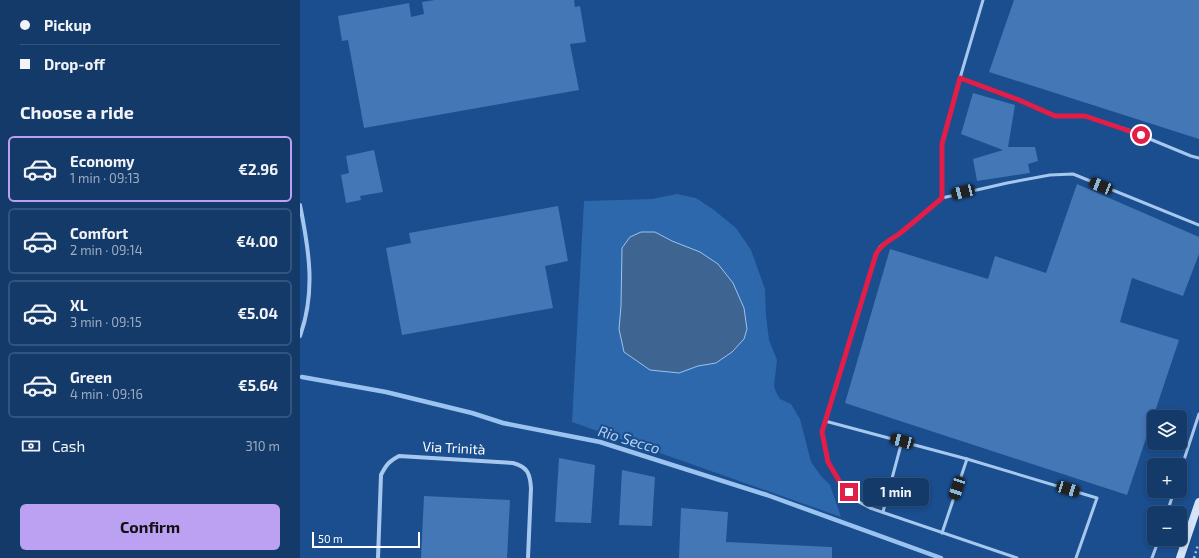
<!DOCTYPE html>
<html lang="en">
<head>
<meta charset="utf-8">
<style>
  body { margin:0; font-family:"Exo 2",sans-serif; background:#214572; color:#f1f3f6; height:100vh; display:flex; flex-direction:column; font-size:15px; white-space:nowrap }
  * { box-sizing:border-box; margin:0 }
  p { font-size:13px; color:#9dadc1 }
  .icon { flex:none; width:22px; height:22px; fill:none; stroke:currentColor; stroke-width:2; stroke-linecap:round; stroke-linejoin:round }
  .map { position:relative; flex:1; overflow:hidden }
  .side { display:flex; flex-direction:column; background:#143a6a; width:300px }
  .side>* { flex:none }
  .banner { display:grid; align-content:center; height:88px; padding:0 20px; background:#143a6a }
  .controls { position:absolute; left:847px; top:410px; display:grid; gap:8px }
  .controls a { display:grid; place-items:center; width:40px; height:40px; border-radius:6px; background:#143a6a; box-shadow:0 2px 6px #0003,0 0 0 1px #33547e; font-size:20px }
  .scale { position:absolute; left:12px; bottom:10px; width:108px; box-sizing:border-box; padding-left:4px; border:2px solid #fff; border-top:0; font-size:11px; line-height:14px; white-space:nowrap; color:#fff; -webkit-text-stroke:3px #1a4e8e; paint-order:stroke }
  .end { position:absolute; width:18px; height:18px; margin:-9px; border:5px solid #e11d48; background:#fff; box-shadow:0 0 0 2px #fff }
  .from { border-radius:50% }
  .bubble { position:absolute; height:28px; border-radius:6px; background:#143a6a; box-shadow:0 2px 6px #0003,0 0 0 1px #33547e; font-size:13px; font-weight:700; line-height:28px; text-align:center }
  .car { position:absolute; width:12px; height:24px; margin:-12px -6px; border-radius:5px; box-shadow:0 0 3px 1px #0007; background:linear-gradient(#222 24%,#8ab4d8 0 40%,#222 0 76%,#8ab4d8 0 86%,#222 0) }
  .banner b { display:flex; align-items:center; gap:14px; height:38px; font-size:15px }
  .banner b+b { border-top:1px solid #33547e }
  .banner i { width:10px; height:10px; background:#f1f3f6 }
  ul { padding:0; list-style:none }
  li { display:flex; align-items:center; gap:12px; height:66px; margin:0 8px 6px; padding:0 12px; border:2px solid #33547e; border-radius:6px }
  li div { flex:1 }
  li b { display:block; font-size:15px }
  li em { font-style:normal; font-weight:700 }
  li.on { border-color:#bca0f2 }
  li>.icon { width:36px; height:36px; stroke-width:1.5 }
  h2 { padding:0 20px; font-size:18px; line-height:48px }
  .pay { display:flex; align-items:center; gap:10px; height:44px; padding:0 20px; font-size:15px }
  .pay p { margin-inline-start:auto }
  .primary-button { display:flex; gap:8px; margin-top:auto; padding:8px 20px }
  .primary-button a { flex:1; height:46px; border-radius:6px; background:#bca0f2; color:#111; font-size:16px; font-weight:700; line-height:46px; text-align:center }
  main { display:flex; flex:1; min-height:0 }
  .map>svg:first-child { display:block }
  .green { fill:#2d68ac }
  .water { fill:#3e6492; stroke:#9ac3f0 }
  .lines { fill:none; stroke-linecap:round; stroke-linejoin:round }
  .stream { stroke:#9ac3f0; stroke-width:4.5 }
  .building { fill:#4377b6 }
  .path { stroke:#a7c8ee; stroke-width:2.5; stroke-dasharray:2 3; stroke-linecap:butt }
  .service { stroke:#a7c8ee; stroke-width:3 }
  .minor { stroke:#a7c8ee; stroke-width:4 }
  .secondary { stroke:#d4e5fa; stroke-width:8 }
  .route { stroke:#e11d48; stroke-width:5 }
  .labels { text-anchor:middle; stroke-width:4; stroke-linejoin:round; paint-order:stroke }
  .street-label { font-size:14px; fill:#fff; stroke:#1a4e8e }
  .water-label { font-size:15px; font-style:italic; fill:#b3d2f5; stroke:#1a4e8e }
</style>
</head>
<body>
<main>
<section class="side">
<div class="banner">
<b><i class="from"></i>Pickup</b>
<b><i></i>Drop-off</b>
</div>
<h2>Choose a ride</h2>
<ul>
<li class="on"><svg class="icon" aria-label="car" viewBox="0 0 24 24"><path d="M5 17H2v-5l4-1 3-4h7l3 4 3 1v5h-3M9 17h6M6 11h13"/><circle cx="7" cy="17" r="2"/><circle cx="17" cy="17" r="2"/></svg><div><b>Economy</b><p>1 min · 09:13</p></div><em>€2.96</em></li>
<li><svg class="icon" aria-label="car" viewBox="0 0 24 24"><path d="M5 17H2v-5l4-1 3-4h7l3 4 3 1v5h-3M9 17h6M6 11h13"/><circle cx="7" cy="17" r="2"/><circle cx="17" cy="17" r="2"/></svg><div><b>Comfort</b><p>2 min · 09:14</p></div><em>€4.00</em></li>
<li><svg class="icon" aria-label="car" viewBox="0 0 24 24"><path d="M5 17H2v-5l4-1 3-4h7l3 4 3 1v5h-3M9 17h6M6 11h13"/><circle cx="7" cy="17" r="2"/><circle cx="17" cy="17" r="2"/></svg><div><b>XL</b><p>3 min · 09:15</p></div><em>€5.04</em></li>
<li><svg class="icon" aria-label="car" viewBox="0 0 24 24"><path d="M5 17H2v-5l4-1 3-4h7l3 4 3 1v5h-3M9 17h6M6 11h13"/><circle cx="7" cy="17" r="2"/><circle cx="17" cy="17" r="2"/></svg><div><b>Green</b><p>4 min · 09:16</p></div><em>€5.64</em></li>
</ul>
<div class="pay"><svg class="icon" aria-label="cash" viewBox="0 0 24 24"><path d="M3 7h18v10H3z"/><circle cx="12" cy="12" r="2"/></svg>Cash<p>310 m</p></div>
<div class="primary-button"><a>Confirm</a></div>
</section>
<div class="map">
<svg width="899" height="558" viewBox="0 0 899 558">
  <rect width="100%" height="100%" fill="#1a4e8e"/>
  <path class="green" d="M 377,194 L 396,198 L 414,210 L 436,228 L 451,250 L 465,289 L 466,315 L 469,340 L 477,360 L 474,386 L 476,392 L 480,399 L 491,404 L 500,419 L 511,462 L 521,476 L 530,485 L 541,517 L 272,422 L 284,201 L 352,199 Z"/>
  <path class="water" d="M 341,232 L 355,232 L 372,241 L 400,252 L 418,264 L 433,283 L 444,308 L 447,329 L 444,339 L 432,352 L 416,363 L 398,366 L 379,373 L 350,370 L 324,352 L 319,329 L 321,306 L 322,248 L 330,237 Z"/>
  <g class="lines">
    <path class="stream" d="M 2,377 L 86,392 L 172,413 L 203,423 L 300,442 L 467,495 L 641,558"/>
  </g>
  <g class="building">
    <path d="M 135,0 L 274,0 L 275,7 L 280,6 L 286,42 L 270,44 L 279,90 L 64,128 L 48,40 L 42,41 L 38,16 L 109,3 L 111,17 L 124,14 L 122,2 Z"/>
    <path d="M 714,0 L 899,0 L 899,139 L 689,72 Z"/>
    <path d="M 673,93 L 715,105 L 708,147 L 735,147 L 738,161 L 728,164 L 730,173 L 677,181 L 673,159 L 703,150 L 661,134 Z"/>
    <path d="M 74,150 L 83,192 L 60,196 L 61,200 L 46,203 L 41,175 L 49,173 L 46,156 Z"/>
    <path d="M 777,184 L 899,237 L 899,254 L 883,296 L 832,278 L 820,322 L 879,340 L 827,495 L 545,403 L 590,249 L 688,279 L 695,256 L 746,273 Z"/>
    <path d="M 258,206 L 268,261 L 245,266 L 253,308 L 102,335 L 86,248 L 111,243 L 109,233 Z"/>
    <path d="M 259,458 L 295,465 L 291,523 L 255,522 Z"/>
    <path d="M 322,470 L 355,477 L 352,526 L 319,525 Z"/>
    <path d="M 124,496 L 210,500 L 207,558 L 121,558 Z"/>
    <path d="M 381,508 L 428,512 L 426,542 L 532,547 L 532,558 L 379,558 Z"/>
  </g>
  <g class="lines">
    <path class="path" d="M 894,558 L 898,545"/>
    <g class="service">
      <path d="M 660,78 L 683,0"/>
      <path d="M 642,198 L 642,144 L 660,78 L 719,100 L 755,116 L 785,116 L 828,130 L 891,156 L 899,158"/>
      <path d="M 525,421 L 667,459"/>
      <path d="M 880,472 L 899,414"/>
      <path d="M 583,512 L 602,441"/>
      <path d="M 867,513 L 874,491"/>
      <path d="M 642,533 L 667,459 L 797,498 L 776,558"/>
      <path d="M 717,558 L 570,508 L 557,501 L 541,484 L 528,462 L 522,431 L 576,254 L 580,247 L 586,242 L 598,235 L 642,198 L 707,183 L 750,175 L 773,174 L 899,225"/>
      <path d="M 852,558 L 859,539"/>
    </g>
    <g class="minor">
      <path d="M 0,205 C 9,250 16,292 0,336"/>
      <path d="M 78,558 L 81,475 C 86,465 89,461 99,456 L 213,463 C 228,467 230,474 231,488 L 228,558"/>
    </g>
    <path class="secondary" d="M 880,558 L 899,502"/>
  </g>
  <g class="lines">
    <path class="route" d="M 549,492 L 541,484 L 528,462 L 522,432 L 576,254 C 582,244 590,240 599,234 C 614,222 628,210 642,198 L 642,144 L 660,78 L 719,100 L 755,116 L 785,116 L 841,135"/>
  </g>
  <g class="labels">
    <g class="street-label">
      <text transform="translate(154 448) rotate(3)" y="5">Via Trinità</text>
    </g>
    <g class="water-label">
      <text transform="translate(329 440) rotate(17)" y="5">Rio Secco</text>
    </g>
  </g>
</svg>
<div class="controls">
<a><svg class="icon" aria-label="layers" viewBox="0 0 24 24"><path d="M12 4l9 5-9 5-9-5zM3 14l9 5 9-5"/></svg></a>
<a>+</a>
<a>−</a>
</div>
<div class="scale">50 m</div>
<i class="end from" style="left:841px;top:135px"></i>
<i class="end" style="left:549px;top:492px"></i>
<div class="bubble" style="left:563px;top:478px;width:66px">1 min</div>
<i class="car" style="left:801px;top:186px;rotate:292deg"></i>
<i class="car" style="left:663px;top:192px;rotate:256deg"></i>
<i class="car" style="left:602px;top:441px;rotate:285deg"></i>
<i class="car" style="left:657px;top:488px;rotate:198deg"></i>
<i class="car" style="left:768px;top:489px;rotate:107deg"></i>
</div>
</main>
</body>
</html>
